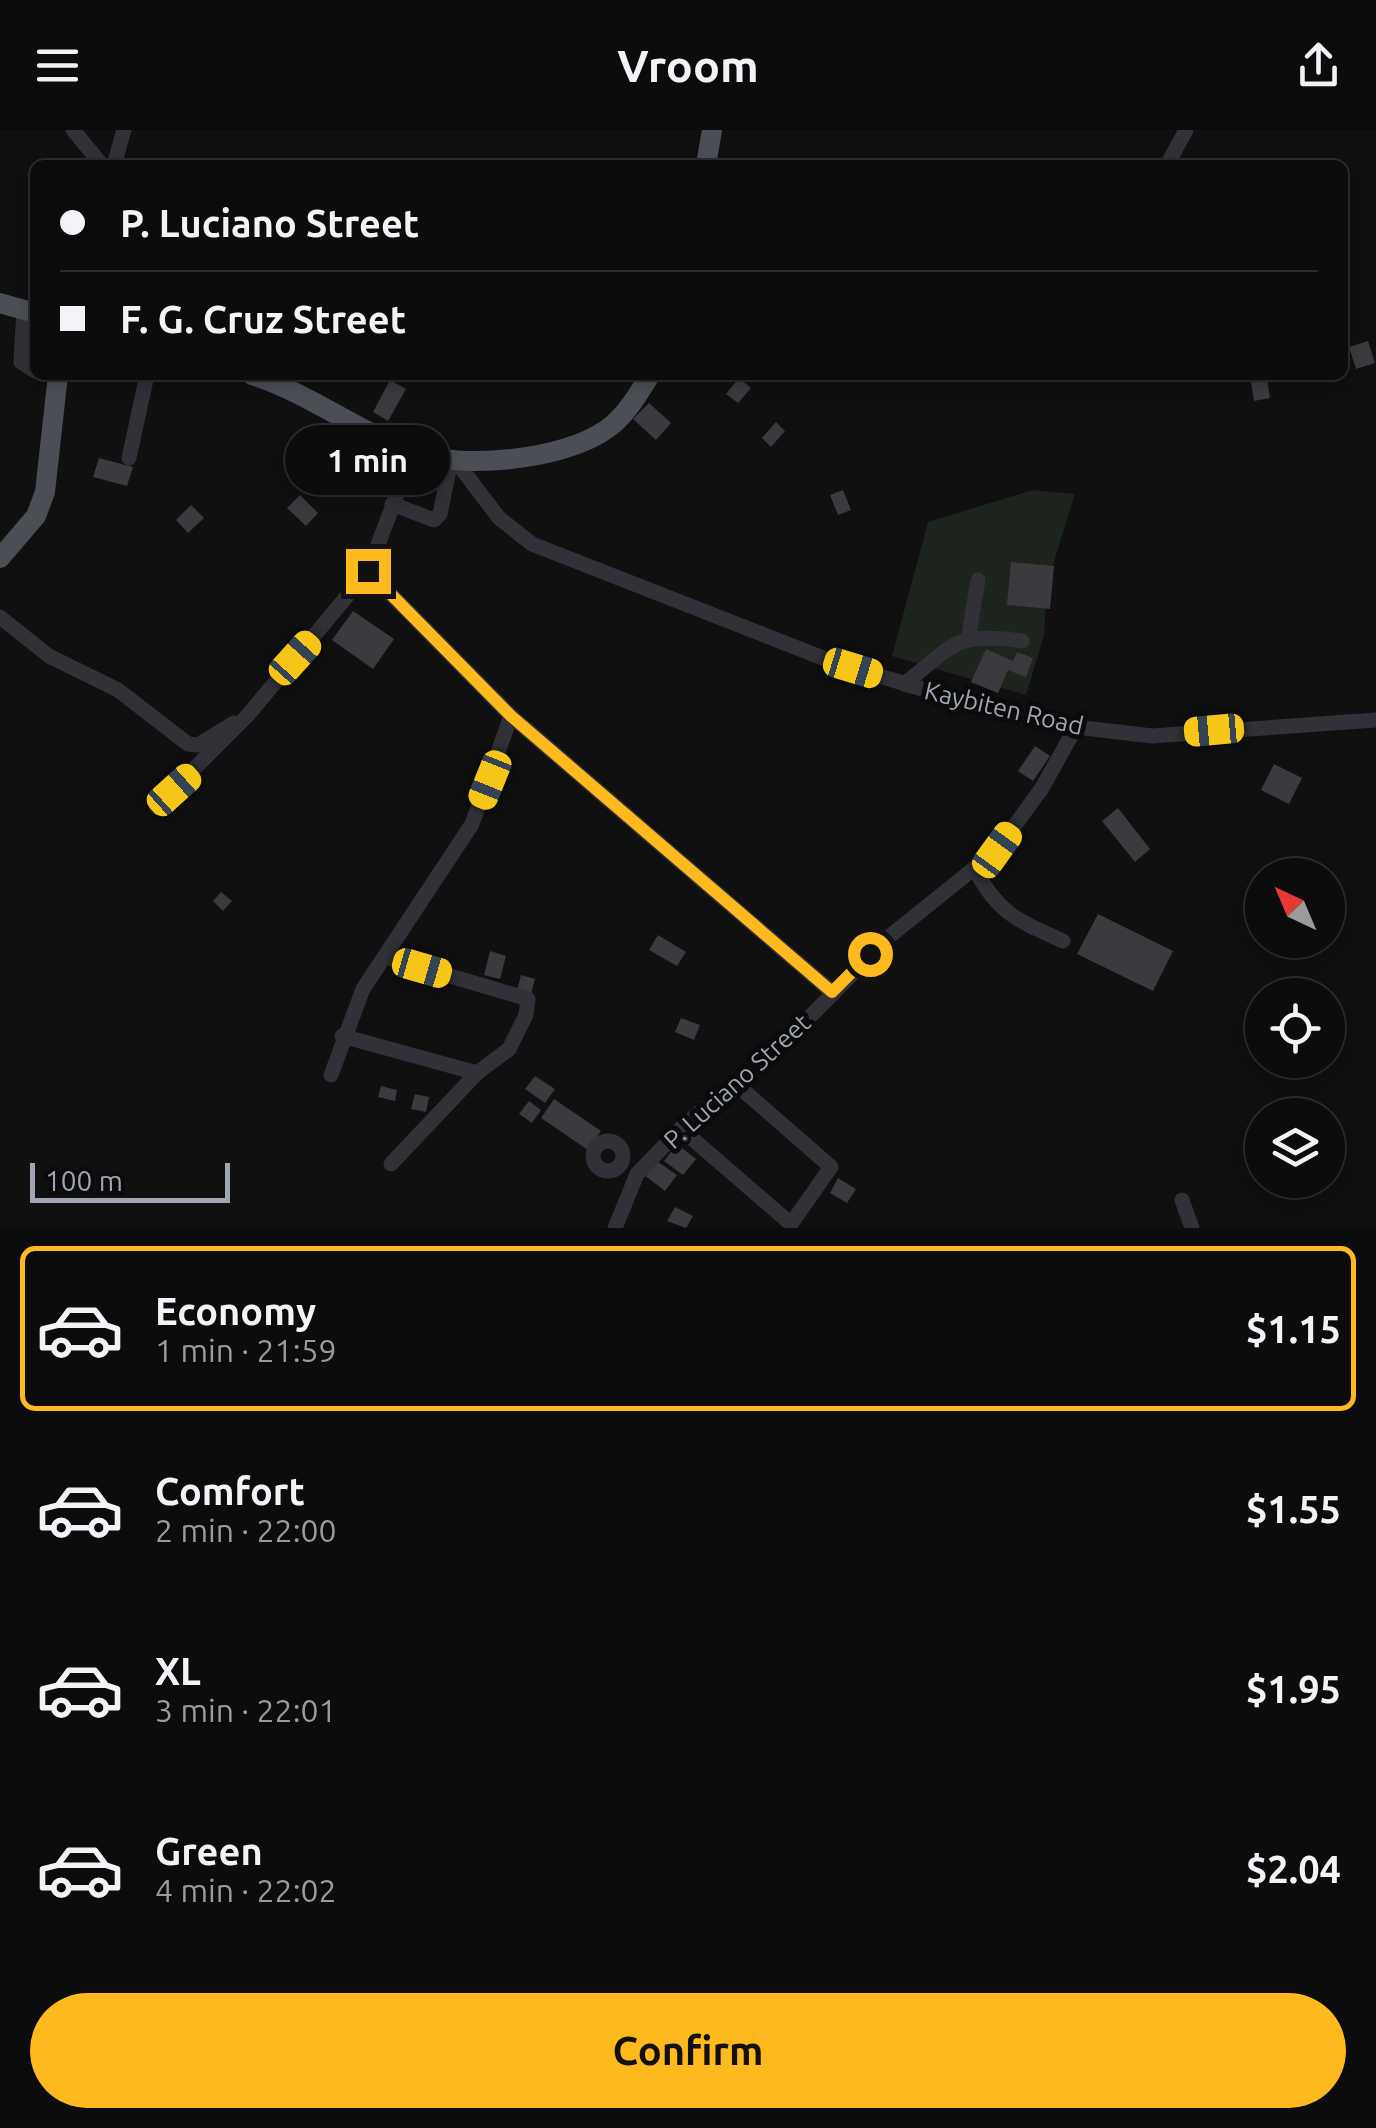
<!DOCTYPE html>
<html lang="en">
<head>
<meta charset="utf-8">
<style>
  body { margin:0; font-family:Ubuntu,sans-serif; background:#1a1a1b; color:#f1f3f6; height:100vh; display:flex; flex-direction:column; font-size:38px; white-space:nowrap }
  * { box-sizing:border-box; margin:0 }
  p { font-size:32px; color:#9a9b9d }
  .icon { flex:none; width:55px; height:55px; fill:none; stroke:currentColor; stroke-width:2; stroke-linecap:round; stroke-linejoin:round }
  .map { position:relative; height:1098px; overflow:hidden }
  .details { display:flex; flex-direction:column; background:#0c0c0d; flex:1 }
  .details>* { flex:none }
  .banner { position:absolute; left:30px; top:30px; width:1318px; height:220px; border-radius:15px; box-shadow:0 5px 15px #0003,0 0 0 2px #2c2c2e; display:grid; align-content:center; height:220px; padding:0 30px; background:#0c0c0d }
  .needle { width:65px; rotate:316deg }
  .tools { position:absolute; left:1245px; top:728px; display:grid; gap:20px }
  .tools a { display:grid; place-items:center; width:100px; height:100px; border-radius:50%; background:#0c0c0d; box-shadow:0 5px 15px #0003,0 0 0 2px #2c2c2e; font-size:50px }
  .scale { position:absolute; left:30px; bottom:25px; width:200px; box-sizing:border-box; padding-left:10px; border:5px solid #a0a5b3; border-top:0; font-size:28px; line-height:35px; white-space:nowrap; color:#a0a5b3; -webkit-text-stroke:8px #0b0b0c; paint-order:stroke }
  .end { position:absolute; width:45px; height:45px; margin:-22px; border:12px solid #fdb91d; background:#111; box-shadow:0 0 0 5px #111 }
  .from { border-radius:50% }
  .bubble { position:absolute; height:70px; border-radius:35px; background:#0c0c0d; box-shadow:0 5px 15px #0003,0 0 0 2px #2c2c2e; font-size:32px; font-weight:600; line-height:70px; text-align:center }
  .car { position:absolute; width:30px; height:60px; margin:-30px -15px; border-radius:12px; box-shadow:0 0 8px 2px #0007; background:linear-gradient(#f5c518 24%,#345 0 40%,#f5c518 0 76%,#345 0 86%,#f5c518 0) }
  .banner b { display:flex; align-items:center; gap:35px; height:95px; font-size:38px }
  .banner b+b { border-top:2px solid #2c2c2e }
  .banner i { width:25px; height:25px; background:#f1f3f6 }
  ul { padding:18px 0 0; list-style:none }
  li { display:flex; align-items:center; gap:30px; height:165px; margin:0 20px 15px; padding:0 10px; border:5px solid transparent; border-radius:15px }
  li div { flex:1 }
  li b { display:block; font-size:38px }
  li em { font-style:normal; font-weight:600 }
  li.on { border-color:#fdb91d }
  li>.icon { width:90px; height:90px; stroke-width:1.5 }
  .primary-button { display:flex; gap:20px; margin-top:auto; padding:20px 30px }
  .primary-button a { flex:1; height:115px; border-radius:60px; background:#fdb91d; color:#111; font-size:40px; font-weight:600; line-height:115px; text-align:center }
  header { display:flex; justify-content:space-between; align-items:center; height:130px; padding:0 30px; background:#0c0c0d; font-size:45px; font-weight:600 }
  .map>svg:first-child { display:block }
  .green { fill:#1c241d }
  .building { fill:#3a3a3f }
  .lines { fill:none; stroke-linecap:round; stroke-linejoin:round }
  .minor { stroke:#313137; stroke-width:15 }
  .major { stroke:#4c4e56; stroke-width:20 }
  .route { stroke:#fdb91d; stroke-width:12 }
  .labels { text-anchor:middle; stroke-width:10; stroke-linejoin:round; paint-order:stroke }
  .street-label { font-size:25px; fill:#a0a5b3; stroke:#0b0b0c }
</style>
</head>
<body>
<header><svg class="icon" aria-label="menu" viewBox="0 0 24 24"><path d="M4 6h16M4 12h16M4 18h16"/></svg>Vroom<svg class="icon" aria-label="share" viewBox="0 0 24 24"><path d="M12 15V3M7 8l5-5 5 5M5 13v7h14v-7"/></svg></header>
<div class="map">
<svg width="1376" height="1098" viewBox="0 0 1376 1098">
  <rect width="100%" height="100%" fill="#101011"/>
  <path class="green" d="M 1033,360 L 1075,364 L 1047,454 L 1044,505 L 1026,565 L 892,526 L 928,392 Z"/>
  <g class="building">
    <path d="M 1368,211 L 1375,233 L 1356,239 L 1349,217 Z"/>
    <path d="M 739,248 L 751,258 L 738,273 L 726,264 Z"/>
    <path d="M 1267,249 L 1270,268 L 1254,271 L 1251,252 Z"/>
    <path d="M 390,250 L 406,259 L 388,291 L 373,282 Z"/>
    <path d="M 649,273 L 671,293 L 656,310 L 633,289 Z"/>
    <path d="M 776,292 L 785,301 L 771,317 L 762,308 Z"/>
    <path d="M 99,328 L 133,337 L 127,356 L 93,347 Z"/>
    <path d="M 843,360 L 851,380 L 838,385 L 830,365 Z"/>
    <path d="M 300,365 L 318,383 L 306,396 L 287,378 Z"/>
    <path d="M 191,375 L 204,388 L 188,403 L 176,390 Z"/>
    <path d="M 1011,432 L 1054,436 L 1050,479 L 1007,475 Z"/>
    <path d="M 353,481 L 394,509 L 373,539 L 332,510 Z"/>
    <path d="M 986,519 L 1013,531 L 1017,522 L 1033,528 L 1026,547 L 1008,540 L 998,563 L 971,552 Z"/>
    <path d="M 1035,616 L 1050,626 L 1033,651 L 1018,641 Z"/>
    <path d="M 1274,634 L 1302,648 L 1289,674 L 1261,660 Z"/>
    <path d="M 1118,678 L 1150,719 L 1135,732 L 1102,691 Z"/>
    <path d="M 221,762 L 232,771 L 223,781 L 213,771 Z"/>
    <path d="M 1098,784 L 1173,821 L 1153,861 L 1077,824 Z"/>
    <path d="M 658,805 L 686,822 L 677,836 L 649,820 Z"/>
    <path d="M 490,821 L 506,826 L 500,849 L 484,845 Z"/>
    <path d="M 521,845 L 535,849 L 531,864 L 517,861 Z"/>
    <path d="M 681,888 L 700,895 L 694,910 L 675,902 Z"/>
    <path d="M 535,946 L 555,959 L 545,973 L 525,959 Z"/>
    <path d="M 381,956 L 397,960 L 395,971 L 378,967 Z"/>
    <path d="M 415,964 L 429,967 L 426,982 L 411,979 Z"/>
    <path d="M 554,969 L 601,1001 L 588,1020 L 541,988 Z"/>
    <path d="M 529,971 L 541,980 L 532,993 L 519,984 Z"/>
    <path d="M 677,1014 L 696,1029 L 683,1045 L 664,1031 Z"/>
    <path d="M 655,1030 L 677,1045 L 665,1061 L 644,1045 Z"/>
    <path d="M 838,1048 L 856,1059 L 847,1073 L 830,1063 Z"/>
    <path d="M 675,1077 L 693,1086 L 686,1098 L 667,1091 Z"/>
  </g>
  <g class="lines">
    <g class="minor">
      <path d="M 73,0 L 102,35"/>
      <path d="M 114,35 L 124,0"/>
      <path d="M 1167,35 L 1186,0"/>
      <path d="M 24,180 L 21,232 L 35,241"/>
      <path d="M 129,328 L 147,245"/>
      <path d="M 455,330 L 499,388 L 532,414 L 828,530 L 990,580 L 1076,597 L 1152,606 L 1376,590"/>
      <path d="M 392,374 L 434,390 L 440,384 L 451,330"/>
      <path d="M 368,441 L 511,586 L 832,862"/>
      <path d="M 0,487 L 49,526 L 118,560 L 188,614 L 198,615 L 234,593"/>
      <path d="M 968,510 L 978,450"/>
      <path d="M 904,554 C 954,516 953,501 1022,511"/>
      <path d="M 156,677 L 248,585 L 368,441 L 413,322"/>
      <path d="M 975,739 C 998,784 1019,791 1063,811"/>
      <path d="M 386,827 L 528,869 L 526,885 L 509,919 L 477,943 L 391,1034"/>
      <path d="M 342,906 L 477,943"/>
      <path d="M 331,945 L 363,859 L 472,694 L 511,586"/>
      <path d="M 681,999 L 791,1094 L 831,1037 L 736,954"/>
      <circle cx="608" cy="1026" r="15"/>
      <path d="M 1182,1070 L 1192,1098"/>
      <path d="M 615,1098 L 637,1044 L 685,994 L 767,930 L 890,806 L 997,720 L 1042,658 L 1076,597"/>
    </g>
    <g class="major">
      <path d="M 706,35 L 712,0"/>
      <path d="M 0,173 L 35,183"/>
      <path d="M 252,245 C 309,263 357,301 412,322 C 462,340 564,330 607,299 C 625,287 639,263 650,245"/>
      <path d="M 0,428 L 36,386 L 45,362 L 58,245"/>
    </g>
  </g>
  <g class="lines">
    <path class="route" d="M 368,441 L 511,586 L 832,862 L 870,824"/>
  </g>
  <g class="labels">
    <g class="street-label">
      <text transform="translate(1004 578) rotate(13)" y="9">Kaybiten Road</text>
      <text transform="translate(737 951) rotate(-42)" y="9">P. Luciano Street</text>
    </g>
  </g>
</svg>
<div class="tools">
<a><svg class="needle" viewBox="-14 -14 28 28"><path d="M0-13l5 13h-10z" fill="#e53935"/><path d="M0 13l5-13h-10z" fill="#9a9b9d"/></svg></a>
<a><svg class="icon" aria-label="locate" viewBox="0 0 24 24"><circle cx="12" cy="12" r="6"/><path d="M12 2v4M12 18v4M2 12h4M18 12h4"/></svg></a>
<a><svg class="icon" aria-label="layers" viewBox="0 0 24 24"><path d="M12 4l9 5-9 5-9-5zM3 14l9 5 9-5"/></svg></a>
</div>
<div class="scale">100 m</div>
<i class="end from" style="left:870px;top:824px"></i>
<i class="end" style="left:368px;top:441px"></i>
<div class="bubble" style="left:285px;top:295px;width:165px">1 min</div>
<i class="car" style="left:295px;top:528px;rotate:42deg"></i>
<i class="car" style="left:853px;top:538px;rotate:107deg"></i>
<i class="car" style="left:1214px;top:600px;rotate:265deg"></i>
<i class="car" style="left:490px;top:650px;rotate:202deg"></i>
<i class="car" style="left:174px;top:660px;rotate:48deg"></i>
<i class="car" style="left:997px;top:720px;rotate:36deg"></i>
<i class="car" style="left:422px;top:838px;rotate:106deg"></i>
<div class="banner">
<b><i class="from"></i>P. Luciano Street</b>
<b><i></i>F. G. Cruz Street</b>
</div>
</div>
<section class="details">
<ul>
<li class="on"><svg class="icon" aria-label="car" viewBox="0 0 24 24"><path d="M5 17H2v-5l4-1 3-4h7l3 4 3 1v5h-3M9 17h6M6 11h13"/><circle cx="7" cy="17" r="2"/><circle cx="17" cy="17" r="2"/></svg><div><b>Economy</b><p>1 min · 21:59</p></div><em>$1.15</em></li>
<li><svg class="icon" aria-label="car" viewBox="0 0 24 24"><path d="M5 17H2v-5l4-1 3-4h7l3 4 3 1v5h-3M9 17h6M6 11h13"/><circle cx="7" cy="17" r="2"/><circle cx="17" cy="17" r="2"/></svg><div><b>Comfort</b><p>2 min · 22:00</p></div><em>$1.55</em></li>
<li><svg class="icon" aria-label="car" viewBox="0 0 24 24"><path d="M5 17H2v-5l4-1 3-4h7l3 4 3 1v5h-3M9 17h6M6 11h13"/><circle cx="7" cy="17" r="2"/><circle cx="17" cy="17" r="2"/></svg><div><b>XL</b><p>3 min · 22:01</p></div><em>$1.95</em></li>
<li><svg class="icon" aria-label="car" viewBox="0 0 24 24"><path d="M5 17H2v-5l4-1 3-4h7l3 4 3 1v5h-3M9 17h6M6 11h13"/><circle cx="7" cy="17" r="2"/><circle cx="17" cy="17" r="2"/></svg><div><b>Green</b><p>4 min · 22:02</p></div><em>$2.04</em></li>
</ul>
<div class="primary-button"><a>Confirm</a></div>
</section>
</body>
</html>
